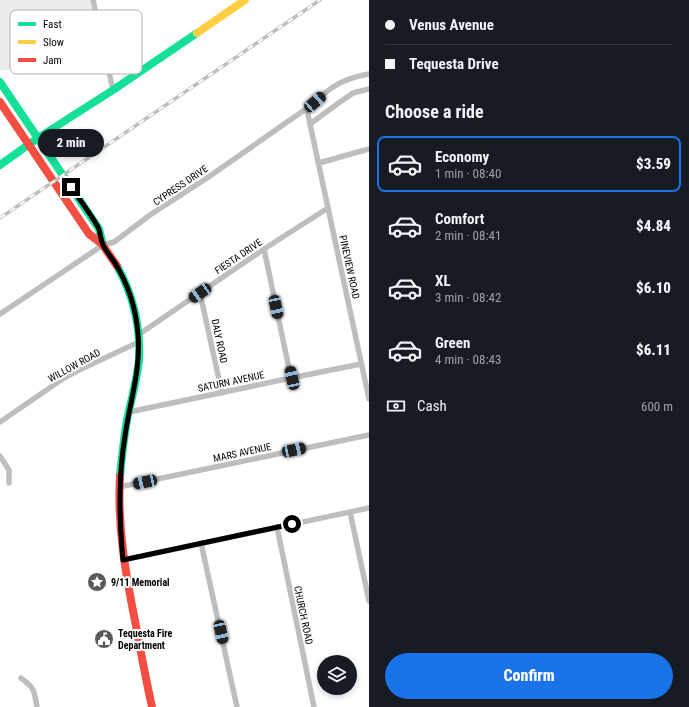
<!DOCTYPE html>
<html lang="en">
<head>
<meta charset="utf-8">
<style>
  body { margin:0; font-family:"Roboto Condensed",sans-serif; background:#242831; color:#f1f3f6; height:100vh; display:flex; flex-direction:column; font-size:15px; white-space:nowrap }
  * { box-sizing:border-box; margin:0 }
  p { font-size:13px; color:#9ea1a6 }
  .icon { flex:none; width:22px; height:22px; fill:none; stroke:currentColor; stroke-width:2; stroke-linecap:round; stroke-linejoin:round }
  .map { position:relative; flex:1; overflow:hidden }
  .details { display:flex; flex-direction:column; background:#171b24; width:320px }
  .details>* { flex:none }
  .top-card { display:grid; align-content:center; height:88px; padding:0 16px; background:#171b24 }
  .tools { position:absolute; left:317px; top:655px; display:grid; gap:8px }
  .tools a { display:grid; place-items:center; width:40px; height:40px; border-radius:50%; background:#171b24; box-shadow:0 2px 6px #0003; font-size:20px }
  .end { position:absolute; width:18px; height:18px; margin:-9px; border:5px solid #000; background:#fff; box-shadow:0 0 0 2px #fff }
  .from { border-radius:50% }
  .bubble { position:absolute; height:28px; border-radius:14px; background:#171b24; box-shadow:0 2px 6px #0003; font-size:13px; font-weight:800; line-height:28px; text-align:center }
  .car { position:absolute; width:12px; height:24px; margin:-12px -6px; border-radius:5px; box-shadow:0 0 3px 1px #0007; background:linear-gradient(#222 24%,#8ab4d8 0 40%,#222 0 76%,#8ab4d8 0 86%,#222 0) }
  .top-card b { display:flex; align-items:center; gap:14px; height:38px; font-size:15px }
  .top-card b+b { border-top:1px solid #363941 }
  .top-card i { width:10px; height:10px; background:#f1f3f6 }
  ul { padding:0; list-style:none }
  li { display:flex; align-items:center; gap:12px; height:56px; margin:0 8px 6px; padding:0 8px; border:2px solid transparent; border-radius:8px }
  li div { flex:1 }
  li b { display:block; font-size:15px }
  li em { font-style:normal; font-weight:800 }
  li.selected { border-color:#1a73e8 }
  li>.icon { width:36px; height:36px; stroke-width:1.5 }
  h2 { padding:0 16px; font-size:18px; line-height:48px }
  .pay { display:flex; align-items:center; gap:10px; height:44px; padding:0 16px; font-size:15px }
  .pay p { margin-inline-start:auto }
  .primary-button { display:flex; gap:8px; margin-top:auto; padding:8px 16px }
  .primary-button a { flex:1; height:46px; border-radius:24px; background:#1a73e8; color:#fff; font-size:16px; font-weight:800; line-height:46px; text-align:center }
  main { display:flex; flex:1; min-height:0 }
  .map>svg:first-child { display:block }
  .green { fill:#ececec }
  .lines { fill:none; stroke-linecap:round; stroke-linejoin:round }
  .street { stroke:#bebebe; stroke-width:5.5 }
  .fast { stroke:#16e098; stroke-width:8 }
  .slow { stroke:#ffcf43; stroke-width:8 }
  .jam { stroke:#f24e42; stroke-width:8 }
  .rail-casing { stroke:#bebebe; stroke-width:3.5 }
  .rail { stroke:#fff; stroke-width:2; stroke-dasharray:6; stroke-linecap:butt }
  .route { stroke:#000; stroke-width:5 }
  .labels { text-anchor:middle; stroke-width:4; stroke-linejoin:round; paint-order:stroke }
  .street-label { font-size:10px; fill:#000; stroke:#fff }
  .poi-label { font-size:10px; font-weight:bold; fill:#000; stroke:#fff; text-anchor:start }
  .key { fill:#fff; stroke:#b2b2b2; stroke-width:1 }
  .key-label { font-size:11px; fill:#000 }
</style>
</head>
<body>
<main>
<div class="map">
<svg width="369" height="707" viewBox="0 0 369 707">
  <rect width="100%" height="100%" fill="#fff"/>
  <path class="green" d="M 0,0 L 91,0 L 102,51 L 1,71 L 0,69 Z"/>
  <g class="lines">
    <g class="street">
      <path d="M 93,0 L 113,90"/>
      <path d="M 307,110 L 369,399"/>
      <path d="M 310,124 L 340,102 L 353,93 L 369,89"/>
      <path d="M 319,163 L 369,149"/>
      <path d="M 264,249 L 291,378"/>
      <path d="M 200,293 L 222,393"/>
      <path d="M 0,314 L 103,245 L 114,242 L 150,215 L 207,178 L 303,111 L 307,110 C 315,102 324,93 333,87 C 344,80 356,76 369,74"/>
      <path d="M 138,335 L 264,249 L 328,208"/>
      <path d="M 129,412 L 291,378 L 361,364"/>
      <path d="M 0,422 L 64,378 L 77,371 L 139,342"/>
      <path d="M 0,456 L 9,470 L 9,483"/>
      <path d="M 119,487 L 369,435"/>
      <path d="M 350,512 L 369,601"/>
      <path d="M 277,527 L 314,707"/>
      <path d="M 201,543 L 237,707"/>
      <path d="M 123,560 L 369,508"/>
      <path d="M 21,678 C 35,688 34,691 37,707"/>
    </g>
    <g class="fast">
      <path d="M 0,82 L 99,229 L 103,245"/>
      <path d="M 0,165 L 38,138 L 113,90 L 197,33"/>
      <path d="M 117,266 C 133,294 141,328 139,360 C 137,379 132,397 128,415 C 124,435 122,455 120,476"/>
    </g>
    <path class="slow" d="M 197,33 L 245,0"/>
    <g class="jam">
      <path d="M 0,102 L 89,234 L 102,244 L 117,266"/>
      <path d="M 120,476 C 117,527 126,576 136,626 C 141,653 146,680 152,707"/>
    </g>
    <g class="rail-casing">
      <path id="rail" d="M 0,218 L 320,0"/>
    </g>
    <use href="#rail" class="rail"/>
  </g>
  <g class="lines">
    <path class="route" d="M 71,187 C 80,200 90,213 98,227 C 101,233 100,239 103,245 C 106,251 111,257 115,263 C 128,284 136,309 138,334 C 141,370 130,401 125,436 C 118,477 119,518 123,560 L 292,524"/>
  </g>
  <defs>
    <g id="sight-disc" transform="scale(1)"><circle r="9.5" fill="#595959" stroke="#fff"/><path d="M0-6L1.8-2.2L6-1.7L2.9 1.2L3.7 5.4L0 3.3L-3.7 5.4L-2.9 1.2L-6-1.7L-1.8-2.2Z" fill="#fff"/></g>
    <g id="civic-disc" transform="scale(1)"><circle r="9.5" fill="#595959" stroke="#fff"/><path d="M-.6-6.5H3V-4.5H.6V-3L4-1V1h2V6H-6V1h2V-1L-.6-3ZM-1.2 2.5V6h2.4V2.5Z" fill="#fff"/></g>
  </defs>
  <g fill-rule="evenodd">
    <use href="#sight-disc" x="97" y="582"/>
    <use href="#civic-disc" x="104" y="639"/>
  </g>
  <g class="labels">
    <g class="street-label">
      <text transform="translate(180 185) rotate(-34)" y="4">CYPRESS DRIVE</text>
      <text transform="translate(238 256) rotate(-34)" y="4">FIESTA DRIVE</text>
      <text transform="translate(350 267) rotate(78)" y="4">PINEVIEW ROAD</text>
      <text transform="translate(220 341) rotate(78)" y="4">DALY ROAD</text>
      <text transform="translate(74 365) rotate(-29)" y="4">WILLOW ROAD</text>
      <text transform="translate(231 381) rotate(-12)" y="4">SATURN AVENUE</text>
      <text transform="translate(242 452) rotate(-12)" y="4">MARS AVENUE</text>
      <text transform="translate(304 615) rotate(78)" y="4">CHURCH ROAD</text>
    </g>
    <g class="poi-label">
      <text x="111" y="586">9/11 Memorial</text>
      <text x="118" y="637">Tequesta Fire<tspan x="118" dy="12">Department</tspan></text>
    </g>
  </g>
  <rect x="10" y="10" width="132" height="64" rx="6" class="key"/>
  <rect x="18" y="22" width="18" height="4" fill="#16e098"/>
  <rect x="18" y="40" width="18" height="4" fill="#ffcf43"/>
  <rect x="18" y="58" width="18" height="4" fill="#f24e42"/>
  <g class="key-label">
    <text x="43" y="28">Fast</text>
    <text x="43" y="46">Slow</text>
    <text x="43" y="64">Jam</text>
  </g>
</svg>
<div class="tools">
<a><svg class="icon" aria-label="layers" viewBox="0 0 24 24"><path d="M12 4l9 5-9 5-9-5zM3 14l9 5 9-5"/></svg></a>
</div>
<i class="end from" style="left:292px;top:524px"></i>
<i class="end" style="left:71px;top:187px"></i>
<div class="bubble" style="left:38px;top:129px;width:66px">2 min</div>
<i class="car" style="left:315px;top:102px;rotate:49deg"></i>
<i class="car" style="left:200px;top:293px;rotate:236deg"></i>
<i class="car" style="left:276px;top:307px;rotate:168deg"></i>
<i class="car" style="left:292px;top:378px;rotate:348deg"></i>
<i class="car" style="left:294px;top:450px;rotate:78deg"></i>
<i class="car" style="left:145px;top:482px;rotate:258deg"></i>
<i class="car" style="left:221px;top:632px;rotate:168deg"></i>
</div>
<section class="details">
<div class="top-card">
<b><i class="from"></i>Venus Avenue</b>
<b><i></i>Tequesta Drive</b>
</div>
<h2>Choose a ride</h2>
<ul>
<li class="selected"><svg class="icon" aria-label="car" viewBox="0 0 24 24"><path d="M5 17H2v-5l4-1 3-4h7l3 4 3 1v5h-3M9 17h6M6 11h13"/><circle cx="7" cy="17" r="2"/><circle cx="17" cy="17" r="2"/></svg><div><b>Economy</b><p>1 min · 08:40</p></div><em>$3.59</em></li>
<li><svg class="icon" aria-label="car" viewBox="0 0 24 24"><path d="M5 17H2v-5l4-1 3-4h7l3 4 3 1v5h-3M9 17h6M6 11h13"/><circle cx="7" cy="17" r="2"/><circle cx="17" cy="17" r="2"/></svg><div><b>Comfort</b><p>2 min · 08:41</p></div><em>$4.84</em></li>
<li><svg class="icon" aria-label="car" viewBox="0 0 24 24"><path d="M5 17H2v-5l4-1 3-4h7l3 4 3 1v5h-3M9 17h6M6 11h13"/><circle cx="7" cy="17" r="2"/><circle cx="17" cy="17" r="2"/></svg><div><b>XL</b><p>3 min · 08:42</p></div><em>$6.10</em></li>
<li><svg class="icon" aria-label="car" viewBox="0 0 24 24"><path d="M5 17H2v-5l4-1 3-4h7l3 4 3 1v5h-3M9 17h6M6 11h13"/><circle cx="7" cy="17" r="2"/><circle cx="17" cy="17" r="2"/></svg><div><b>Green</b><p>4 min · 08:43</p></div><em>$6.11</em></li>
</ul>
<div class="pay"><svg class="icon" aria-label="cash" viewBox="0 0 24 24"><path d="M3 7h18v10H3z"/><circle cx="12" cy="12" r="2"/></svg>Cash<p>600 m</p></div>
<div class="primary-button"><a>Confirm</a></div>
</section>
</main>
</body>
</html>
